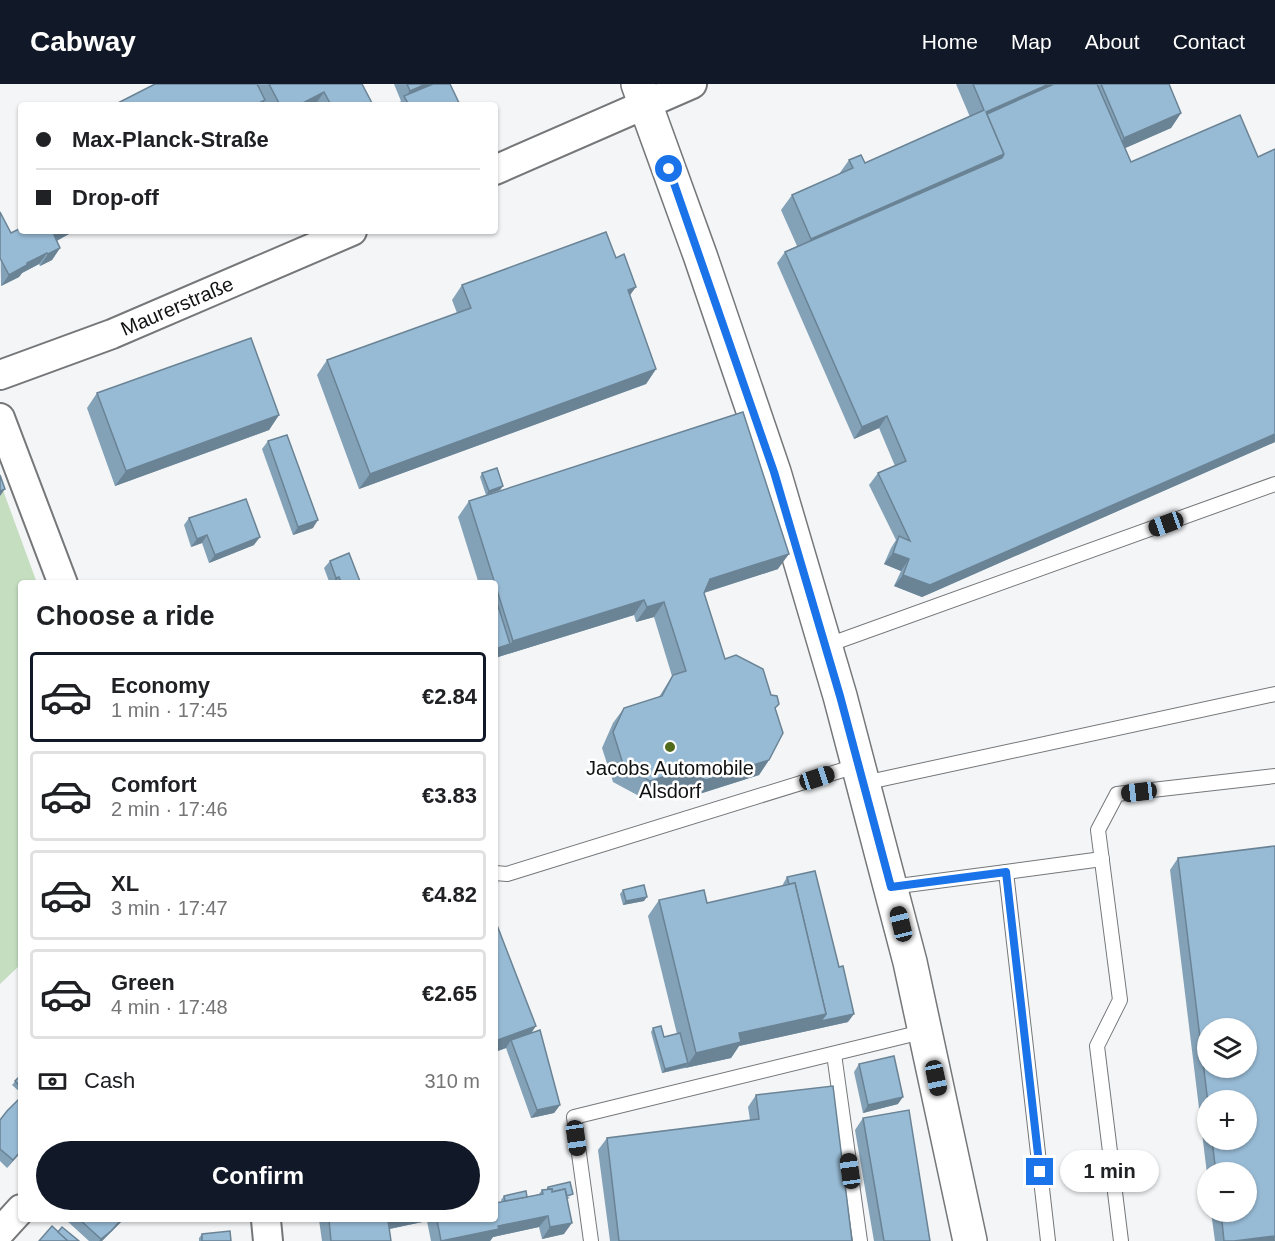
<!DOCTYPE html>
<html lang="en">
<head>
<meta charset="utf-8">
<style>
  body { margin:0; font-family:Arial,sans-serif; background:#f6f6f6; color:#202124; height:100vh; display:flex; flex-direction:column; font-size:22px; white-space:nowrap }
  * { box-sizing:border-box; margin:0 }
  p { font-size:20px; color:#757577 }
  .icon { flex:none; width:33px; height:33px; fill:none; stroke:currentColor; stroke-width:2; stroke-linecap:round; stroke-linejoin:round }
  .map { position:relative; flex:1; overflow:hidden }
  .panel { position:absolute; left:18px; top:496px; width:480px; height:642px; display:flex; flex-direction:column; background:#fff; border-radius:6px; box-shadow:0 2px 4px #0004 }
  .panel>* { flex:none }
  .hud { position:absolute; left:18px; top:18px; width:480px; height:132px; border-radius:6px; box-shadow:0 2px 4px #0004; display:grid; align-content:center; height:132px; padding:0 18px; background:#fff }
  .fabs { position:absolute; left:1197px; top:934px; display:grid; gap:12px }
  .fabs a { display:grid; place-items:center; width:60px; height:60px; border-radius:50%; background:#fff; box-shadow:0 2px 4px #0004; font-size:30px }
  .end { position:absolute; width:27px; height:27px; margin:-14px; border:8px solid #1a73e8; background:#fff; box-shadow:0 0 0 3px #fff }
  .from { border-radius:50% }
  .bubble { position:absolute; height:42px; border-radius:21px; background:#fff; box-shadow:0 2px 4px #0004; font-size:20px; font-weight:700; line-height:42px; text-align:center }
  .car { position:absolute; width:18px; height:36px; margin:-18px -9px; border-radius:8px; box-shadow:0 0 4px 2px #0007; background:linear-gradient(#222 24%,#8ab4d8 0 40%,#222 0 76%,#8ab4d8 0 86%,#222 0) }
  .hud b { display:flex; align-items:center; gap:21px; height:57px; font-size:22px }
  .hud b+b { border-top:2px solid #e0e0e0 }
  .hud i { width:15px; height:15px; background:#202124 }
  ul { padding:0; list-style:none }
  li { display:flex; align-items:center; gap:18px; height:90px; margin:0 12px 9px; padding:0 6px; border:3px solid #e0e0e0; border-radius:6px }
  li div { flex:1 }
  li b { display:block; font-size:22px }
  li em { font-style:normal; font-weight:700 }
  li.selected { border-color:#111827 }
  li>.icon { width:54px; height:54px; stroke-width:1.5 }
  h2 { padding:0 18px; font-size:27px; line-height:72px }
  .pay { display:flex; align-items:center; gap:15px; height:66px; padding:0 18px; font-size:22px }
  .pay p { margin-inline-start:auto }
  .action { display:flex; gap:12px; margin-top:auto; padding:12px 18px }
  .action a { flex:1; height:69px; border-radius:36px; background:#111827; color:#fff; font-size:24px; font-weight:700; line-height:69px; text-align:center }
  header { display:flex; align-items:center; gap:36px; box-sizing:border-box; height:84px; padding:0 30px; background:#111827; color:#fff }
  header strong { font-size:28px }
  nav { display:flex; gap:33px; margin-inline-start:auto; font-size:21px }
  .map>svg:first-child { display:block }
  .green { fill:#c5dec0 }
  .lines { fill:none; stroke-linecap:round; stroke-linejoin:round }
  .service-casing { stroke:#757779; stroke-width:16 }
  .minor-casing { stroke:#757779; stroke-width:32 }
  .tertiary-casing { stroke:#757779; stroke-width:36 }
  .service { stroke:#fff; stroke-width:14 }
  .minor { stroke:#fff; stroke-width:28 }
  .tertiary { stroke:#fff; stroke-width:33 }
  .wall { fill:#83a1b7; fill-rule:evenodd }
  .shaded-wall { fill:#6a8395 }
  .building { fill:#98bbd5; stroke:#6a8395; stroke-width:1.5; fill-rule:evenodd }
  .route { stroke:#1a73e8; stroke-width:8 }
  .poi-dot { fill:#516a1b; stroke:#fff; stroke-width:2 }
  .labels { text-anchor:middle; stroke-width:5; stroke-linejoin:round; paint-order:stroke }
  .street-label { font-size:20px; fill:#101112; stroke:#fff }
  .poi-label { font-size:20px; fill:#101112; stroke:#fff }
</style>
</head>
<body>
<header>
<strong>Cabway</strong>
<nav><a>Home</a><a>Map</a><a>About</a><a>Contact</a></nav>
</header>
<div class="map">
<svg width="1275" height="1157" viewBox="0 0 1275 1157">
  <rect width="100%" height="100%" fill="#f3f5f7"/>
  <path class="green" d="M 0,398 L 37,499 L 21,500 L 21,880 L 0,900 Z"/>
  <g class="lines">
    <g class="service-casing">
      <g id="service">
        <path d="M 825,562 L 1275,400"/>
        <path d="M 864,699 L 1275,610"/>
        <path d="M 1006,788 L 1102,775"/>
        <path d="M 495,789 L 507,790 L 859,681"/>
        <path d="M 891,803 L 1006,788 L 1048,1157"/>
        <path d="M 834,970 L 860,1157"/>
        <path d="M 591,1157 L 574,1033 L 926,947"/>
        <path d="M 1121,1157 L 1097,962 L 1120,916 L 1098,746 L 1117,710 L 1275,692"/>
      </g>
    </g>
    <g class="minor-casing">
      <g id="minor">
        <path d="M 495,86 L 692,0"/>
        <path id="s1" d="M 0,291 L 112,250 L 352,147"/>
        <path d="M 0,334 L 63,500"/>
        <path d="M 266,1136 L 268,1157"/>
        <path d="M 0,1148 L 21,1125"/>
      </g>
    </g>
    <g class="tertiary-casing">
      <path id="tertiary" d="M 638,0 L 700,171 L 774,388 L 840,612 L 910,878 L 970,1157"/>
    </g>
    <use href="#service" class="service"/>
    <use href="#minor" class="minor"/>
    <use href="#tertiary" class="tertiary"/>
  </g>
  <g class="wall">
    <path d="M 155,0 L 362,0 L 373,21 L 114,21 Z"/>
    <path d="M 394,0 L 450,0 L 460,21 L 400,21 L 399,19 L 401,17 Z"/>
    <path d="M 956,0 L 1169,0 L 1181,29 L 1171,44 L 1125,64 L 1131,78 L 1258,73 L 1275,65 L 1275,358 L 922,513 L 894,502 L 901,487 L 884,480 L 891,464 L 896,456 L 869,401 L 878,389 L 895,382 L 879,344 L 854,355 L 777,179 L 785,168 L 797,162 L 781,126 L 792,111 L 839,90 L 849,76 L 865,79 L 970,33 Z"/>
    <path d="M 0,128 L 11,149 L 69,150 L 57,157 L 60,164 L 52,176 L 40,182 L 39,180 L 22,189 L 19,193 L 1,202 Z"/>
    <path d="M 462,201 L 630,212 L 656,285 L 646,300 L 359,405 L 317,291 L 327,276 L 457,229 L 452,216 Z"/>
    <path d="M 97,309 L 279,331 L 269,346 L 115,402 L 87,324 Z"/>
    <path d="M 268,357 L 313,444 L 293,451 L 262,365 Z"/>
    <path d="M 482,389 L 503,402 L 500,406 L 486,411 L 480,393 Z"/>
    <path d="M 469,417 L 778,485 L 704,509 L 725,575 L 776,625 L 769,676 L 759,691 L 696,711 L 673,701 L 639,712 L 613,698 L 602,664 L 613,639 L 624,624 L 659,613 L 672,592 L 654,533 L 636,538 L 634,531 L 495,574 L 495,500 L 479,500 L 458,433 Z"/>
    <path d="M 189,434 L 254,461 L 209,479 L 202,459 L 191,463 L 184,441 Z"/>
    <path d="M 330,477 L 361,500 L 330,500 L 324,484 Z"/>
    <path d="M 1178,774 L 1275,1157 L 1215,1157 L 1211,1128 L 1246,1128 L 1246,1089 L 1208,1089 L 1208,1098 L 1170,786 ZM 1208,1017 L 1246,1056 L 1208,1056 Z"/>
    <path d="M 787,793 L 848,938 L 739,962 L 731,974 L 662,989 L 651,948 L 653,944 L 664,953 L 677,950 L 648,832 L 659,816 L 707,819 L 782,802 Z"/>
    <path d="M 623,806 L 644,817 L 623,821 L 620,810 Z"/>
    <path d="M 495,836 L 531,949 L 560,1021 L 554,1029 L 531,1034 L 506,964 L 495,968 Z"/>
    <path d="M 859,980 L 898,1020 L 863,1029 L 854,988 Z"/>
    <path d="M 21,991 L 21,1009 L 12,1001 Z"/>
    <path d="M 756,1011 L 852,1157 L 610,1157 L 598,1066 L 607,1054 L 750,1036 L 748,1023 Z"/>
    <path d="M 863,1034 L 930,1157 L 874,1157 L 855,1046 Z"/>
    <path d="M 0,1036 L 21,1068 L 7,1084 L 0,1077 Z"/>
    <path d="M 548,1103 L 570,1114 L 567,1115 L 564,1150 L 542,1155 L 539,1143 L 493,1153 L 490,1157 L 431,1157 L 427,1137 L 389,1145 L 391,1157 L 322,1157 L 319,1136 L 495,1136 L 502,1118 L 501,1116 L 504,1112 L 527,1113 L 539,1110 L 542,1106 L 546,1106 Z"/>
    <path d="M 66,1136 L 123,1136 L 102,1157 L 89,1157 Z"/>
    <path d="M 202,1150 L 231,1157 L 199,1157 L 199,1154 Z"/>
  </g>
  <g class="shaded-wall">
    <path d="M 426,0 L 446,0 L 405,13 L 410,7 Z"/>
    <path d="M 1049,0 L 1073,0 L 986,38 L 986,28 Z"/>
    <path d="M 324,8 L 315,21 L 299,21 Z"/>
    <path d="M 265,16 L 261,21 L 255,21 Z"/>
    <path d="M 1181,29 L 1171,44 L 1114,69 L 1124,54 Z"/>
    <path d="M 1004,70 L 994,85 L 801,170 L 811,155 Z"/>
    <path d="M 61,147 L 72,147 L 69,150 L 46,162 L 54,151 Z"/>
    <path d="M 60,164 L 52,176 L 40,182 L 48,170 Z"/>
    <path d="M 47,169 L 39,180 L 22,189 L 19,193 L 1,202 L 9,191 L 27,179 Z"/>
    <path d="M 636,203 L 625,218 L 628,206 Z"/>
    <path d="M 656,285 L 646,300 L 359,405 L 370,390 Z"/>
    <path d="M 279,331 L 269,346 L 115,402 L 126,387 Z"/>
    <path d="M 887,332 L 879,344 L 854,355 L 862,343 Z"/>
    <path d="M 1275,350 L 1275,358 L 922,513 L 894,502 L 903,491 Z"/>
    <path d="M 503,402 L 500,406 L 486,411 L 489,407 Z"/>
    <path d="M 5,405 L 0,412 L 0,407 Z"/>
    <path d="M 318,436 L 313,444 L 293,451 L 298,443 Z"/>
    <path d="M 207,451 L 202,459 L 191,463 L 197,455 Z"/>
    <path d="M 260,453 L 254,461 L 209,479 L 215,471 Z"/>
    <path d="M 893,469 L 909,475 L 901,487 L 884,480 Z"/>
    <path d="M 789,470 L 778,485 L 700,510 L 710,495 Z"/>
    <path d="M 339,493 L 334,500 L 332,500 L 336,494 Z"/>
    <path d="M 644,516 L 634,531 L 495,574 L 495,565 L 510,560 L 513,557 Z"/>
    <path d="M 664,518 L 654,533 L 636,538 L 647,523 Z"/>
    <path d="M 769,676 L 759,691 L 696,711 L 673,701 L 639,712 L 650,697 L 684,686 Z"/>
    <path d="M 647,813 L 644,817 L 623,821 L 626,817 Z"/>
    <path d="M 826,930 L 854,930 L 848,938 L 739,962 L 731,974 L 685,984 L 696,969 L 739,949 Z"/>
    <path d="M 536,942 L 526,957 L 511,956 L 506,964 L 495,968 L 495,957 Z"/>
    <path d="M 688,979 L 685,983 L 662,989 L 665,985 Z"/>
    <path d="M 903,1013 L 898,1020 L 863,1029 L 868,1021 Z"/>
    <path d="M 560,1021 L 554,1029 L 531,1034 L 537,1026 Z"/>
    <path d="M 21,1067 L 21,1068 L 7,1084 L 13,1076 Z"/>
    <path d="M 548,1132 L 539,1143 L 493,1153 L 490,1157 L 443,1157 L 498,1142 Z"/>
    <path d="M 121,1136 L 123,1136 L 102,1157 L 99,1157 Z"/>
    <path d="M 401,1136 L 412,1136 L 408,1141 L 380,1147 L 385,1139 Z"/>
    <path d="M 412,1136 L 427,1136 L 427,1137 L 408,1141 Z"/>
    <path d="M 572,1139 L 564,1150 L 542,1155 L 550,1143 Z"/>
    <path d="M 1275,1152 L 1275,1157 L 1234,1157 Z"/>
  </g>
  <g class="building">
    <path d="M 155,0 L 257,0 L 265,16 L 255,21 L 114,21 Z"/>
    <path d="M 269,0 L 362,0 L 373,21 L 331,21 L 324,8 L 299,21 L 280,21 Z"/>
    <path d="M 407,0 L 426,0 L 410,7 Z"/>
    <path d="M 433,0 L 450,0 L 460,21 L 409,21 L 404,12 Z"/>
    <path d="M 973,0 L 1049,0 L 986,28 L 1004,70 L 811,155 L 792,111 L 853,84 L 849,76 L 861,71 L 865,79 L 984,26 Z"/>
    <path d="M 1054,0 L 1097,0 L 1131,78 L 1240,31 L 1258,73 L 1275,65 L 1275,350 L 930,501 L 903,491 L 909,475 L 893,469 L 899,452 L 910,457 L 878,389 L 906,377 L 887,332 L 862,343 L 785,168 L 1002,74 L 1004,70 L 987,30 Z"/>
    <path d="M 1101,0 L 1169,0 L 1181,29 L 1124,54 Z"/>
    <path d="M 0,128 L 11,149 L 21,144 L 21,147 L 61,147 L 54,151 L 60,164 L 48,170 L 47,169 L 27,179 L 27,181 L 9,191 L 0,174 Z"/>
    <path d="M 606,148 L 616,174 L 624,170 L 636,203 L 628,206 L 656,285 L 370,390 L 327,276 L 471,224 L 462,201 Z"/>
    <path d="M 251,254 L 279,331 L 126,387 L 97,309 Z"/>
    <path d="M 743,328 L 789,470 L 710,495 L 704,509 L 725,575 L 736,571 L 763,585 L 771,611 L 777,612 L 779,620 L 775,624 L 783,649 L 769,676 L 706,696 L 684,686 L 650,697 L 624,683 L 613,648 L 624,624 L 662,612 L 673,591 L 686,587 L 664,518 L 647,523 L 644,516 L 513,557 L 469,417 Z"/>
    <path d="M 287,351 L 318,436 L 298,443 L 268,357 Z"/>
    <path d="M 497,384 L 503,402 L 489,407 L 482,389 Z"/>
    <path d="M 0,391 L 5,405 L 0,407 Z"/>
    <path d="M 246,415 L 260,453 L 215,471 L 207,451 L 197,455 L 189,434 Z"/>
    <path d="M 349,469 L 361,500 L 342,500 L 339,493 L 336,494 L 330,477 Z"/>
    <path d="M 495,512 L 510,560 L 495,565 Z"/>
    <path d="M 1275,762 L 1275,1152 L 1234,1157 L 1224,1157 L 1221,1128 L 1246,1128 L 1246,1089 L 1216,1089 L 1212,1056 L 1246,1056 L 1246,1017 L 1208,1017 L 1208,1019 L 1178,774 ZM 1208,945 L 1246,945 L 1246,984 L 1208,984 Z"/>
    <path d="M 815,787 L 839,883 L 843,882 L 854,930 L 821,937 L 826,930 L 795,799 L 789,800 L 787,793 Z"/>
    <path d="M 795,799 L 826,930 L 739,949 L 741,958 L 696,969 L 659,816 L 704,806 L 707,819 Z"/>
    <path d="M 644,801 L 647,813 L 626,817 L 623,806 Z"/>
    <path d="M 495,836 L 536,942 L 495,957 Z"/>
    <path d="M 661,942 L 664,953 L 680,949 L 688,979 L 665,985 L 653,944 Z"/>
    <path d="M 540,946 L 560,1021 L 537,1026 L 511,956 Z"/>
    <path d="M 894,972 L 903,1013 L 868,1021 L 859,980 Z"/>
    <path d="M 21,991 L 21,1003 L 15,997 Z"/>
    <path d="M 833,1002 L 852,1157 L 619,1157 L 607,1054 L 759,1035 L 756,1011 Z"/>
    <path d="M 21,1013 L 21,1067 L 13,1076 L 0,1065 L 0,1036 L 7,1027 Z"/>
    <path d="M 909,1026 L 930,1157 L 884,1157 L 863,1034 Z"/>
    <path d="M 570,1098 L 573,1110 L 567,1112 L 565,1105 L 552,1108 L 552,1105 L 548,1105 L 548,1103 Z"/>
    <path d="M 552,1105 L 552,1108 L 565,1105 L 572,1139 L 550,1143 L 548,1132 L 498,1142 L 499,1145 L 441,1157 L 437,1136 L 495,1136 L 495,1119 L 543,1110 L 542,1106 Z"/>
    <path d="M 526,1107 L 527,1113 L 505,1117 L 504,1112 Z"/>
    <path d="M 80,1136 L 121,1136 L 111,1147 L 101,1155 Z"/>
    <path d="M 329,1136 L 388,1136 L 391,1157 L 331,1157 Z"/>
    <path d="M 388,1136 L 401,1136 L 388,1138 Z"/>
    <path d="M 52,1142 L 68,1157 L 39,1157 Z"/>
    <path d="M 62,1143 L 79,1157 L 68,1157 L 58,1148 Z"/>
    <path d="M 230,1147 L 231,1157 L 202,1157 L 202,1150 Z"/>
  </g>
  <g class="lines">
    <path class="route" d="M 669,85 L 774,388 L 840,612 L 891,803 L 1006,788 L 1040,1088"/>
  </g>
  <circle class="poi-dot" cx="670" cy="663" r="6"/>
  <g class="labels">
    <g class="street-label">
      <text dy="7" stroke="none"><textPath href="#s1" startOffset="190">Maurerstraße</textPath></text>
    </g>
    <g class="poi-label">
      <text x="670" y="691">Jacobs Automobile<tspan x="670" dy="23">Alsdorf</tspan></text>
    </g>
  </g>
</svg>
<div class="fabs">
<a><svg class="icon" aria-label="layers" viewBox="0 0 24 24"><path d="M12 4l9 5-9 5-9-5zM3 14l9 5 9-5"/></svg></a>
<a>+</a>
<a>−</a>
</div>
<i class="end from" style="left:669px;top:85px"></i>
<i class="end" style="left:1040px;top:1088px"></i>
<div class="bubble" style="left:1060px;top:1066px;width:99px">1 min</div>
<i class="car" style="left:1166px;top:440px;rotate:250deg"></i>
<i class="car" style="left:817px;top:694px;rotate:72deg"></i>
<i class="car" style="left:1139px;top:708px;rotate:263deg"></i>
<i class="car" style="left:901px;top:840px;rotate:346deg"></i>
<i class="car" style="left:936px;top:994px;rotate:168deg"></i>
<i class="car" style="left:576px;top:1054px;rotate:172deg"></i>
<i class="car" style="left:850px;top:1087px;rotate:352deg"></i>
<div class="hud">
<b><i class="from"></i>Max-Planck-Straße</b>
<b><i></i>Drop-off</b>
</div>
<section class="panel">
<h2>Choose a ride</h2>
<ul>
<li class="selected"><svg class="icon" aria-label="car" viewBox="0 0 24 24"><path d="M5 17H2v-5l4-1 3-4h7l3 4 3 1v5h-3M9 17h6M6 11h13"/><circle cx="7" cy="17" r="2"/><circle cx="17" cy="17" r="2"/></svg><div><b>Economy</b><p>1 min · 17:45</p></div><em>€2.84</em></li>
<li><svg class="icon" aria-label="car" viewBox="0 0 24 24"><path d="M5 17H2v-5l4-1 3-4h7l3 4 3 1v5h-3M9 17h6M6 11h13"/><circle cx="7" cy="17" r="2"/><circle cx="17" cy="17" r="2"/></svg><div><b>Comfort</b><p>2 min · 17:46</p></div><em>€3.83</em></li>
<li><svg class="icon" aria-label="car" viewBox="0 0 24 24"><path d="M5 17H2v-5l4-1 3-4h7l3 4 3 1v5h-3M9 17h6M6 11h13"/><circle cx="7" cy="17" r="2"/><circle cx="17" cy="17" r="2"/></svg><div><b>XL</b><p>3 min · 17:47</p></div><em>€4.82</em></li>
<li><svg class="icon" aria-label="car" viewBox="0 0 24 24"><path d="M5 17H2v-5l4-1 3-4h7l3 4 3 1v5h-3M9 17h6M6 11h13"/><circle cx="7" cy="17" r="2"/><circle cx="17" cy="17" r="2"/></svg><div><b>Green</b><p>4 min · 17:48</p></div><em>€2.65</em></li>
</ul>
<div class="pay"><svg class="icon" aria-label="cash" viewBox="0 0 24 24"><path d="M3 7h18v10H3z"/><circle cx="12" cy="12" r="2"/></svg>Cash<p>310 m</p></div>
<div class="action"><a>Confirm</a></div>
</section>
</div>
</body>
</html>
